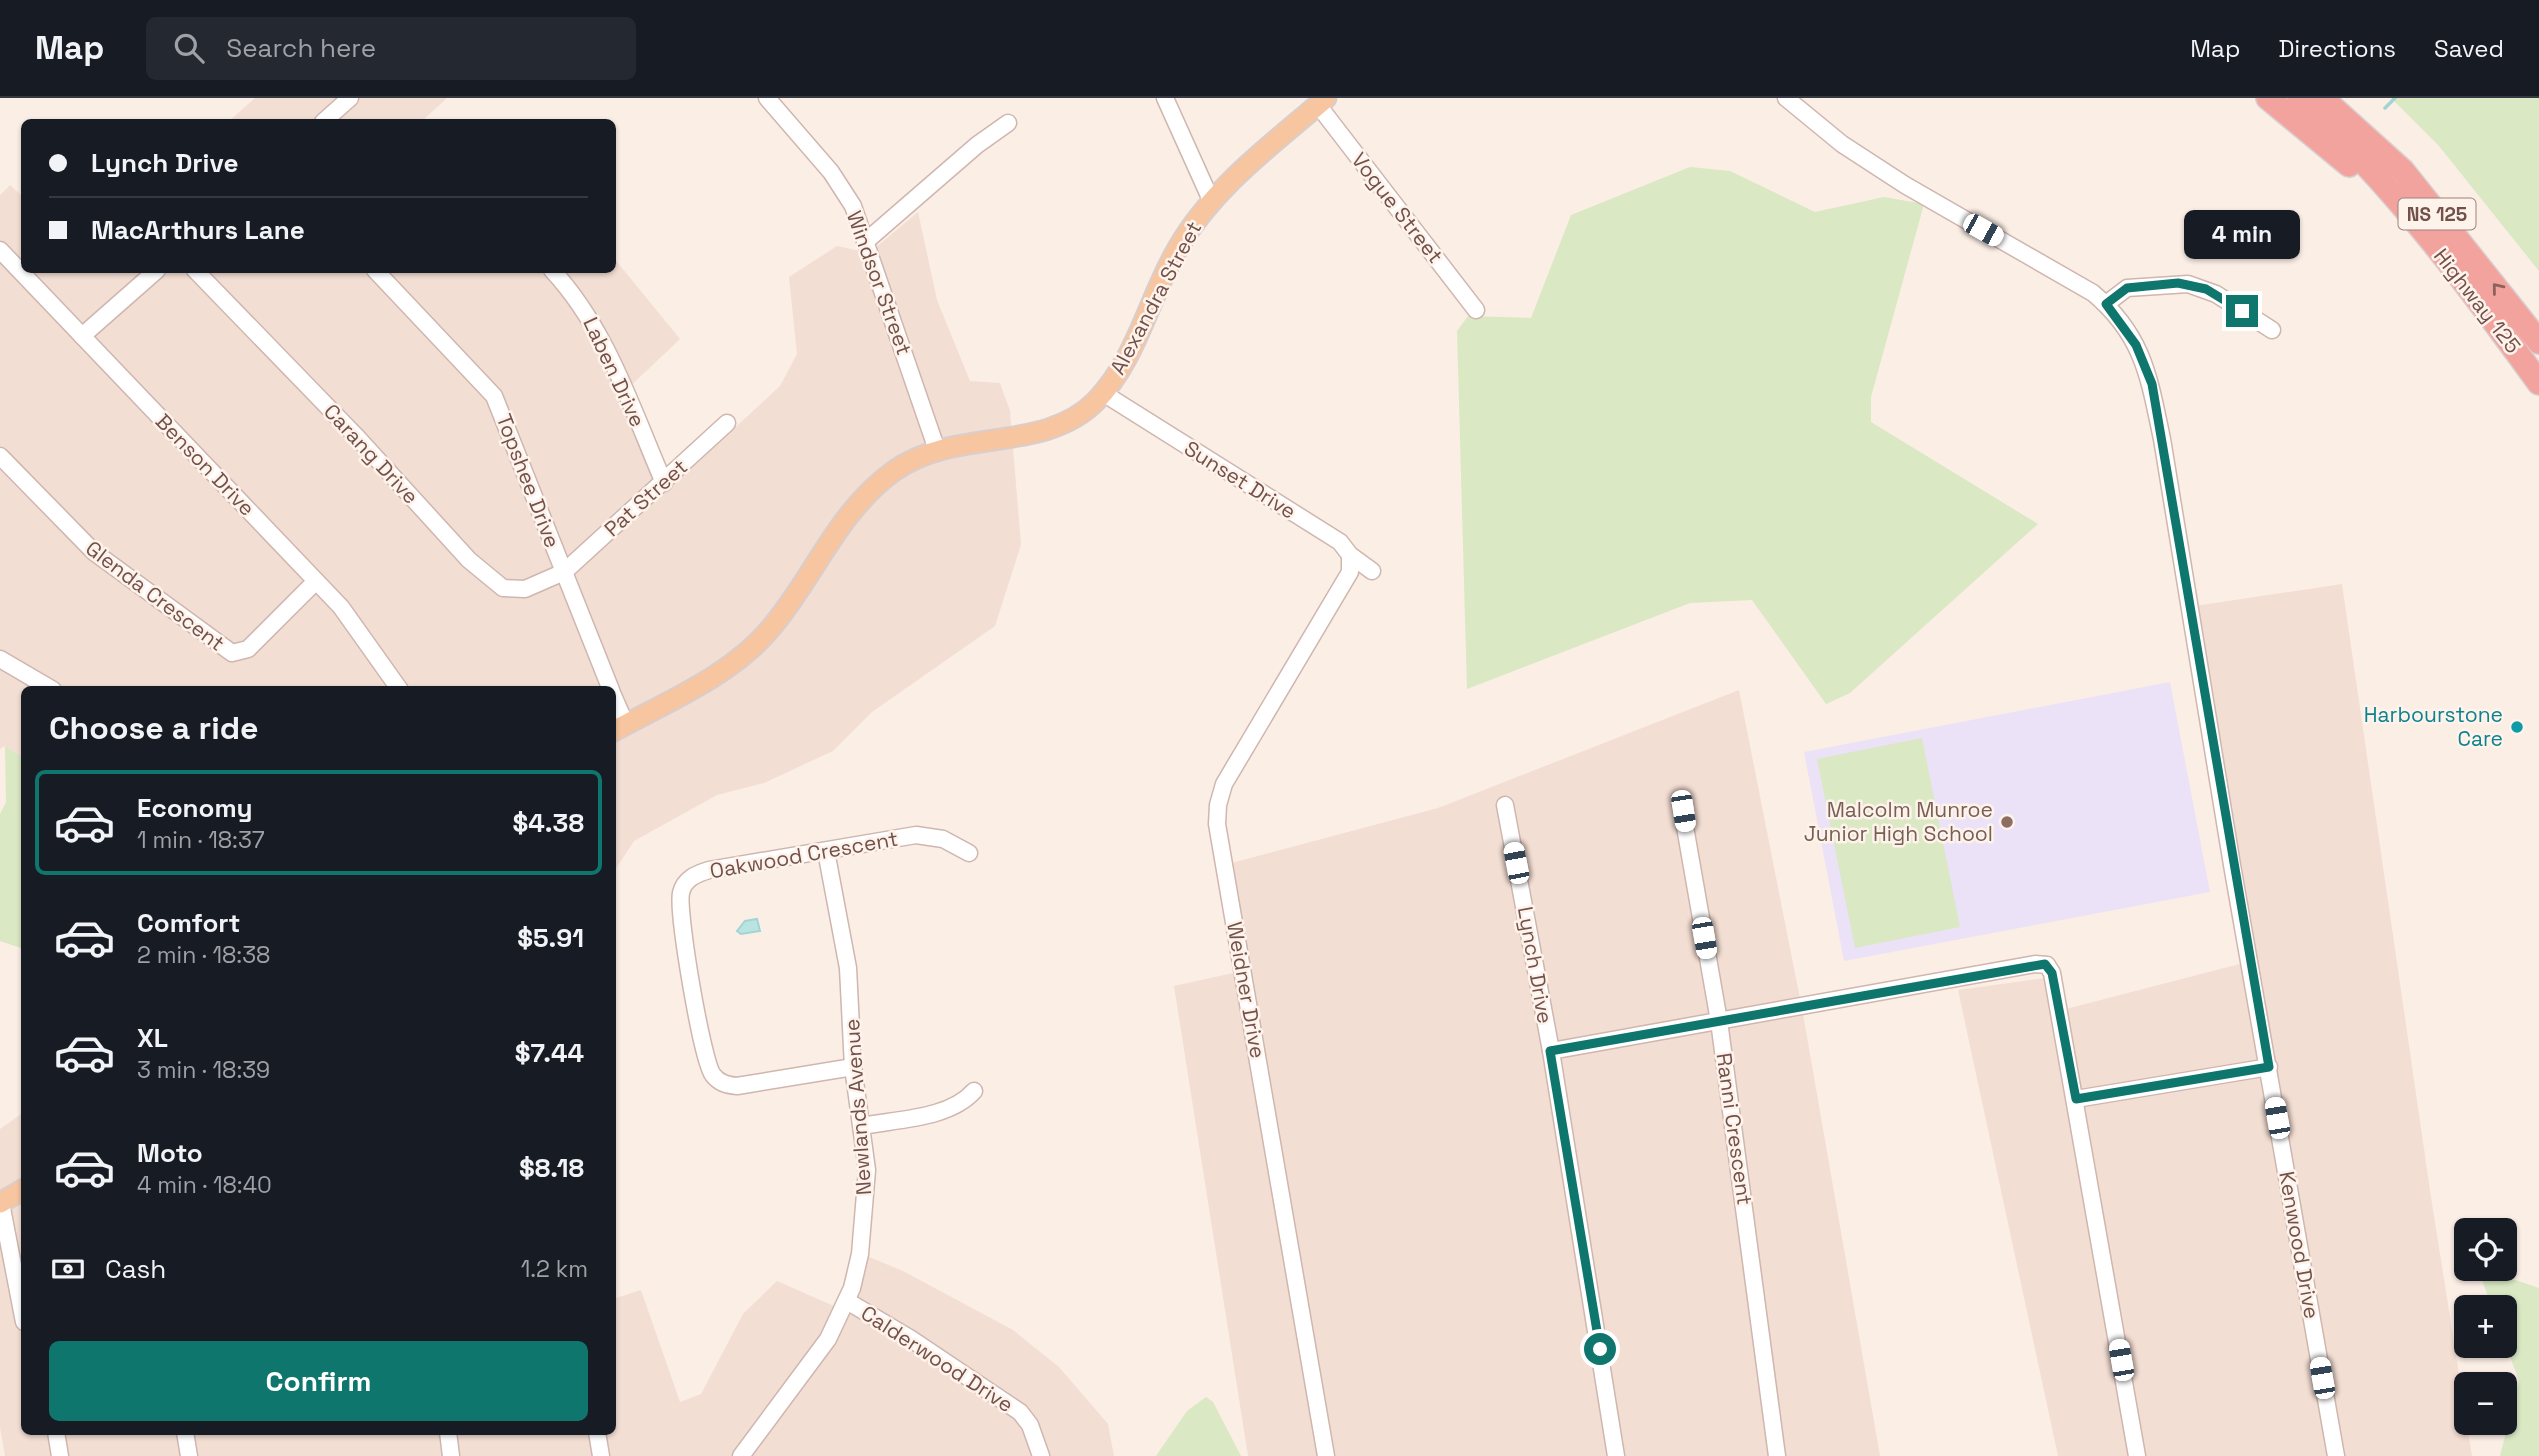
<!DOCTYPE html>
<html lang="en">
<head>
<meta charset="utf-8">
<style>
  body { margin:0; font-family:"Space Grotesk",sans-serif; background:#242831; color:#f1f3f6; height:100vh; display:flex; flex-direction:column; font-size:26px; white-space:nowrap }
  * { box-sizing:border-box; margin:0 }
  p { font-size:23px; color:#9ea1a6 }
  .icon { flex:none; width:38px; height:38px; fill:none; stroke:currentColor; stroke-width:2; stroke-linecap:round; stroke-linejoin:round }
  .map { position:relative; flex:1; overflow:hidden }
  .drawer { position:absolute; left:21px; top:588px; width:595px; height:749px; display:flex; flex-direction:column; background:#171b24; border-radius:10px; box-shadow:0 2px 5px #0004 }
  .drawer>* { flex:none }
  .guide { position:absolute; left:21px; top:21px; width:595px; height:154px; border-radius:10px; box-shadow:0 2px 5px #0004; display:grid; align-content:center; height:154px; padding:0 28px; background:#171b24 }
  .buttons { position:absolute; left:2454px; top:1120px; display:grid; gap:14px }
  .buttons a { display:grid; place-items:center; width:63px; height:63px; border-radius:10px; background:#171b24; box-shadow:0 2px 5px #0004; font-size:35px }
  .end { position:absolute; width:32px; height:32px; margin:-16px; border:9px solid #0f766e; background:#fff; box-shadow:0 0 0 4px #fff }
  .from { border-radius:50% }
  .bubble { position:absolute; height:49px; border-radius:10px; background:#171b24; box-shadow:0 2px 5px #0004; font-size:23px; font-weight:700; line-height:49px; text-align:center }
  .car { position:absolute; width:21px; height:42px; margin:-21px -10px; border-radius:9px; box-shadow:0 0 5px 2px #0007; background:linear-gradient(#fff 24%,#345 0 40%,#fff 0 76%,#345 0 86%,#fff 0) }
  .guide b { display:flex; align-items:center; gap:24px; height:66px; font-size:26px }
  .guide b+b { border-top:2px solid #363941 }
  .guide i { width:18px; height:18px; background:#f1f3f6 }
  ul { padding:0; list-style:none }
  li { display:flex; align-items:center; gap:21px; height:105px; margin:0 14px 10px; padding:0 14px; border:4px solid transparent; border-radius:10px }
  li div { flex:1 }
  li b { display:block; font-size:26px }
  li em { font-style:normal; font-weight:700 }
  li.current { border-color:#0f766e }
  li>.icon { width:63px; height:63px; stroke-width:1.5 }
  h2 { padding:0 28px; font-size:32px; line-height:84px }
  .pay { display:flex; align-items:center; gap:18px; height:77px; padding:0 28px; font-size:26px }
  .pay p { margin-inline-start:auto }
  .button { display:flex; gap:14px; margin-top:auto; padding:14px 28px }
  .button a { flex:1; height:80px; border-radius:10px; background:#0f766e; color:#fff; font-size:28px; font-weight:700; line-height:80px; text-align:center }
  header { display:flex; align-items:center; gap:42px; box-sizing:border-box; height:98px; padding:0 35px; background:#171b24; border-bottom:2px solid #363941 }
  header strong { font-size:33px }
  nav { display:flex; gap:38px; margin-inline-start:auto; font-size:24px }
  .search { width:490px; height:63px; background:#242831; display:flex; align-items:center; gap:18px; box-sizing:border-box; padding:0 24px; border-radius:10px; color:#9ea1a6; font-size:26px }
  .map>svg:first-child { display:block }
  .residential { fill:#f3ded3 }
  .education { fill:#ebe2f8 }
  .green { fill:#dae8c4 }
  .water { fill:#bae4e2; stroke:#a1d5d3; stroke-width:2 }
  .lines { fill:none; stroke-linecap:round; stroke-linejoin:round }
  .stream { stroke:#a1d5d3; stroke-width:3.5 }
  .minor-casing { stroke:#cfb6af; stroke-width:19 }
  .major-casing { stroke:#d8cecd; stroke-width:23 }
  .highway-casing { stroke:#d8cecd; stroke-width:26 }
  .minor { stroke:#fff; stroke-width:16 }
  .major { stroke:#f7c5a0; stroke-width:19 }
  .highway { stroke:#f3a39e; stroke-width:23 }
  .oneway { stroke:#8d615c }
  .route { stroke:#0f766e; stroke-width:9 }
  .culture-dot { fill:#0f9aa8; stroke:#fef3eb; stroke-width:2.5 }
  .education-dot { fill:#8d6e63; stroke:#fef3eb; stroke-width:2.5 }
  .labels { text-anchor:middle; stroke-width:5; stroke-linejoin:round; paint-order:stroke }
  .shield { fill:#fef3eb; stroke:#9d827b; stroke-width:2 }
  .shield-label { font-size:19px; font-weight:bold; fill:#73514b }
  .street-label { font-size:21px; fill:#73514b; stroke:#fef3eb }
  .culture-label { font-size:21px; fill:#0d838f; stroke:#fef3eb; text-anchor:end }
  .education-label { font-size:21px; fill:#785e54; stroke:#fef3eb; text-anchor:end }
</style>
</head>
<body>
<header>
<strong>Map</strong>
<div class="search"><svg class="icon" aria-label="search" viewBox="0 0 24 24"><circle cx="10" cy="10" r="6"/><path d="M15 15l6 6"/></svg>Search here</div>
<nav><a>Map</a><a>Directions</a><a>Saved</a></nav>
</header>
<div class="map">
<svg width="2539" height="1358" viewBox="0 0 2539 1358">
  <rect width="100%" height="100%" fill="#fbeee5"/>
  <g class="residential">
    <path d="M 255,0 L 447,0 L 421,24 L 228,24 Z"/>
    <path d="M 10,87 L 24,100 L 24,172 L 612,172 L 613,159 L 680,241 L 623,295 L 667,393 L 780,288 L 797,256 L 789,179 L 837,148 L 869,155 L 918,114 L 937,202 L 970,283 L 1000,285 L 1010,313 L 1021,447 L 995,528 L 872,614 L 833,653 L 764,685 L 717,697 L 634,743 L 613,775 L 612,592 L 24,592 L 24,660 L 5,648 L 0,651 L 0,97 Z"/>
    <path d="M 2342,486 L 2431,1099 L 2472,1358 L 2058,1358 L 1958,892 L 2053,879 L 2062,912 L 2255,862 L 2195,508 Z"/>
    <path d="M 1739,592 L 1803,916 L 1880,1358 L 1248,1358 L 1174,888 L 1242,873 L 1224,767 L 1438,710 Z"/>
    <path d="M 24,1014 L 24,1334 L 612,1334 L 613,1201 L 641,1192 L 680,1304 L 701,1296 L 743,1216 L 777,1183 L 843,1212 L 862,1156 L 903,1173 L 1013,1232 L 1059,1269 L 1108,1326 L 1114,1358 L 5,1358 L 0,1329 L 0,1031 Z"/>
  </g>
  <path class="education" d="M 2170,584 L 2210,794 L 1844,863 L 1804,654 Z"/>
  <g class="green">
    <path d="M 2391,0 L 2539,0 L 2539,173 L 2439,48 Z"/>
    <path d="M 1690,69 L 1730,73 L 1815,114 L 1884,99 L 1924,106 L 1871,299 L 1871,324 L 2038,426 L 1850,595 L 1826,606 L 1752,502 L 1690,505 L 1467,591 L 1457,233 L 1468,218 L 1531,220 L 1571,117 Z"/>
    <path d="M 1922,640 L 1960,829 L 1855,850 L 1817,661 Z"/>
    <path d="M 5,648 L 24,660 L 24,851 L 0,843 L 0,716 L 6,704 Z"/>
    <path d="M 2486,1172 L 2539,1190 L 2539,1358 L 2500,1358 L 2519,1282 L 2504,1243 L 2504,1209 L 2492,1209 L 2482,1182 Z"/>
    <path d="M 1206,1299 L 1213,1304 L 1241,1358 L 1156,1358 L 1187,1313 Z"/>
  </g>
  <path class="water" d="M 757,821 L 760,833 L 741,836 L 737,833 L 745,823 Z"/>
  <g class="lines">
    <path class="stream" d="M 2385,10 L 2395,0"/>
    <g class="minor-casing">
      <g id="minor">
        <path d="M 767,0 L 831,74 L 853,108 L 937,352"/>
        <path d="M 1165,0 L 1211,102"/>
        <path d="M 1786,0 L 1842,46 L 1905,87 L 2093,195 C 2144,238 2149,280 2162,341 L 2232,767 L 2336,1358"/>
        <path d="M 1318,7 L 1476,212"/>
        <path d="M 323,24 L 350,0"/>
        <path d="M 865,144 L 977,47 L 1008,25"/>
        <path d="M 0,152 L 341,509 L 400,592"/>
        <path d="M 195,172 L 355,337 L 469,462 L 503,490 L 525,491 L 564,474 L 727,325"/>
        <path d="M 375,172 L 494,298 L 611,592"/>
        <path d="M 552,172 C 607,231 632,311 664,385"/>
        <path d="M 2106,206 L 2127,190 L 2188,186 L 2216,196 L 2272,232"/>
        <path d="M 82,238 L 157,172"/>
        <path d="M 1103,295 L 1340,444 L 1350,457 L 1372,473"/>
        <path d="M 0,358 L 94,454 L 232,555 L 248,551 L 316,483"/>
        <path d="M 0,561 L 53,592"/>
        <path d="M 612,595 L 626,627"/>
        <path d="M 1681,706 L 1719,923 L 1777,1358"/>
        <path d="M 1505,707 L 1551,953 L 1616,1358"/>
        <path d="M 1551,953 L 2035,866 L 2047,867 L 2052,875 L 2137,1358"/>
        <path d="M 853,969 L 737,988 C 727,987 719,985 713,977 C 702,963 677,814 681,795 C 684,781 696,776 709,772 L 916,737 L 943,741 L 969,755"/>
        <path d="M 2076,1001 L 2269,969"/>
        <path d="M 862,1028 C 898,1021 949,1021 974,993"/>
        <path d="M 1,1105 L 24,1224"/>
        <path d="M 847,1203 L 911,1241 L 1020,1314 L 1030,1327 L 1041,1358"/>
        <path d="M 56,1334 L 60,1358"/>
        <path d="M 185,1334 L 189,1358"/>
        <path d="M 448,1334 L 451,1358"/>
        <path d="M 597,1334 L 601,1358"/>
        <path d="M 741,1358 L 828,1241 L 852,1190 L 860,1156 L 867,1072 L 853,969 L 848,870 L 826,753"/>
        <path d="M 1326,1358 L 1217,726 L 1218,707 L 1224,686 L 1350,474 L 1350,457"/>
      </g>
    </g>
    <g class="major-casing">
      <g id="major">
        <path d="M 612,634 C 666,604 731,578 771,530 C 815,478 837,414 894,373 C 955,329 1044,356 1096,303 C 1137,261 1149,199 1178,150 C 1213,89 1274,45 1326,0"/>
        <path d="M 0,1105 L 24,1091"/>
      </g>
    </g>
    <g class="highway-casing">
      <g id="highway">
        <path d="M 2268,0 L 2349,67"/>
        <path d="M 2299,0 C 2391,84 2467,185 2539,285"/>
        <path d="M 2322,0 L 2403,73 L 2539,244"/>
      </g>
    </g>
    <use href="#minor" class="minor"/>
    <use href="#major" class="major"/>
    <use href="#highway" class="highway"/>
  </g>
  <defs><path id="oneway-chevron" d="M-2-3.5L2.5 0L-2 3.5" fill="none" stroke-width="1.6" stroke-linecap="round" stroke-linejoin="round" transform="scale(1.75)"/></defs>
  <use class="oneway" href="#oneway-chevron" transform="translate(2497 190) rotate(-129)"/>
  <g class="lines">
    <path class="route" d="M 1600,1251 L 1550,953 L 2045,866 L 2052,875 L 2076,1001 L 2269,969 L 2152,286 L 2136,247 L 2106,206 L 2127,190 L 2178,185 L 2206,191 L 2242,213"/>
  </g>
  <circle class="culture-dot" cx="2517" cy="629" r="7"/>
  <circle class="education-dot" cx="2007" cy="724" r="7"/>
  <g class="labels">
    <rect class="shield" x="2398.5" y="100.5" width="77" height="31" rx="5"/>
    <g class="shield-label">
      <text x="2437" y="123">NS 125</text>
    </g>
    <g class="street-label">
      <text transform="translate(1397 110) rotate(52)" y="7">Vogue Street</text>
      <text transform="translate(879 185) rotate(70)" y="7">Windsor Street</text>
      <text transform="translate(1156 200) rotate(-62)" y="7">Alexandra Street</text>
      <text transform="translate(2477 203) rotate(52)" y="7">Highway 125</text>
      <text transform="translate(614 274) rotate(65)" y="7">Laben Drive</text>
      <text transform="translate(371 356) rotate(47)" y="7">Carang Drive</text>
      <text transform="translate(205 367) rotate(46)" y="7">Benson Drive</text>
      <text transform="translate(1240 382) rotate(32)" y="7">Sunset Drive</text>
      <text transform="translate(528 383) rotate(69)" y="7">Topshee Drive</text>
      <text transform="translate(646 400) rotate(-42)" y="7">Pat Street</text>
      <text transform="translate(155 498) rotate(37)" y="7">Glenda Crescent</text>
      <text transform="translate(804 757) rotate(-10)" y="7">Oakwood Crescent</text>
      <text transform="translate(1535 867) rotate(80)" y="7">Lynch Drive</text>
      <text transform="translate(1246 892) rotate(80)" y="7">Weidner Drive</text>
      <text transform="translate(858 1009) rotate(-94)" y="7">Newlands Avenue</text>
      <text transform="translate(1734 1031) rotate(82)" y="7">Ranni Crescent</text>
      <text transform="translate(2299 1147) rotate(80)" y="7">Kenwood Drive</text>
      <text transform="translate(937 1261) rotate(33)" y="7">Calderwood Drive</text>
    </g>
    <g class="culture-label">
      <text x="2503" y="624">Harbourstone<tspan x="2503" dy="24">Care</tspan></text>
    </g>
    <g class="education-label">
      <text x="1993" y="719">Malcolm Munroe<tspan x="1993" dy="24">Junior High School</tspan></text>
    </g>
  </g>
</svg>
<div class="buttons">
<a><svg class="icon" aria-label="locate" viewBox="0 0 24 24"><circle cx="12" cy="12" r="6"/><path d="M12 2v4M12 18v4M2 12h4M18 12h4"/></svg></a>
<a>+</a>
<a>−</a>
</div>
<i class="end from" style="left:1600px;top:1251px"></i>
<i class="end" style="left:2242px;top:213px"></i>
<div class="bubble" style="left:2184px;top:112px;width:116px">4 min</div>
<i class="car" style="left:1983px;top:132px;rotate:119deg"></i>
<i class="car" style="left:1683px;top:713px;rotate:171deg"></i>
<i class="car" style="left:1516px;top:765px;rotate:349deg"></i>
<i class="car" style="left:1704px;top:840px;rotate:170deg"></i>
<i class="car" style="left:2277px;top:1020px;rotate:350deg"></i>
<i class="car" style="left:2121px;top:1262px;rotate:350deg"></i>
<i class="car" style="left:2322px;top:1280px;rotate:350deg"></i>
<div class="guide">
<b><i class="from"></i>Lynch Drive</b>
<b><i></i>MacArthurs Lane</b>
</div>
<section class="drawer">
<h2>Choose a ride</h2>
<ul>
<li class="current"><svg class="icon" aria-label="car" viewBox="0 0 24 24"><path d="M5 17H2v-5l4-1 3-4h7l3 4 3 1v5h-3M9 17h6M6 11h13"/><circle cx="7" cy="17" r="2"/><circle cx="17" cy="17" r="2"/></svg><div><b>Economy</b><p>1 min · 18:37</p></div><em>$4.38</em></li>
<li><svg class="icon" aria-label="car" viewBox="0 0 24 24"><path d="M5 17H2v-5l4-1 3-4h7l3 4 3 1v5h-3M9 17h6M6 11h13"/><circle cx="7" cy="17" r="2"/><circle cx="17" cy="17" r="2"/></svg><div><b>Comfort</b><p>2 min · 18:38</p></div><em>$5.91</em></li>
<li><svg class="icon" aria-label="car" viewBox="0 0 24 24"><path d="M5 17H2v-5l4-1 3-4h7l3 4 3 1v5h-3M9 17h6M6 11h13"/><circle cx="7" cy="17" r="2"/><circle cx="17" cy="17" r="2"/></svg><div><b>XL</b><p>3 min · 18:39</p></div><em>$7.44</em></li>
<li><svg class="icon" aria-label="car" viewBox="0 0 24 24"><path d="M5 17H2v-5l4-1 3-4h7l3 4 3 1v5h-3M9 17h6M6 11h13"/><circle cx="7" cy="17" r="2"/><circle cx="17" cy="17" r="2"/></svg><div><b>Moto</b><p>4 min · 18:40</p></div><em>$8.18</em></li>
</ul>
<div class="pay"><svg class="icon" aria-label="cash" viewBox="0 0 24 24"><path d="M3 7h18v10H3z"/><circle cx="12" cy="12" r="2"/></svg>Cash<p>1.2 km</p></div>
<div class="button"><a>Confirm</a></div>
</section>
</div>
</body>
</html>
